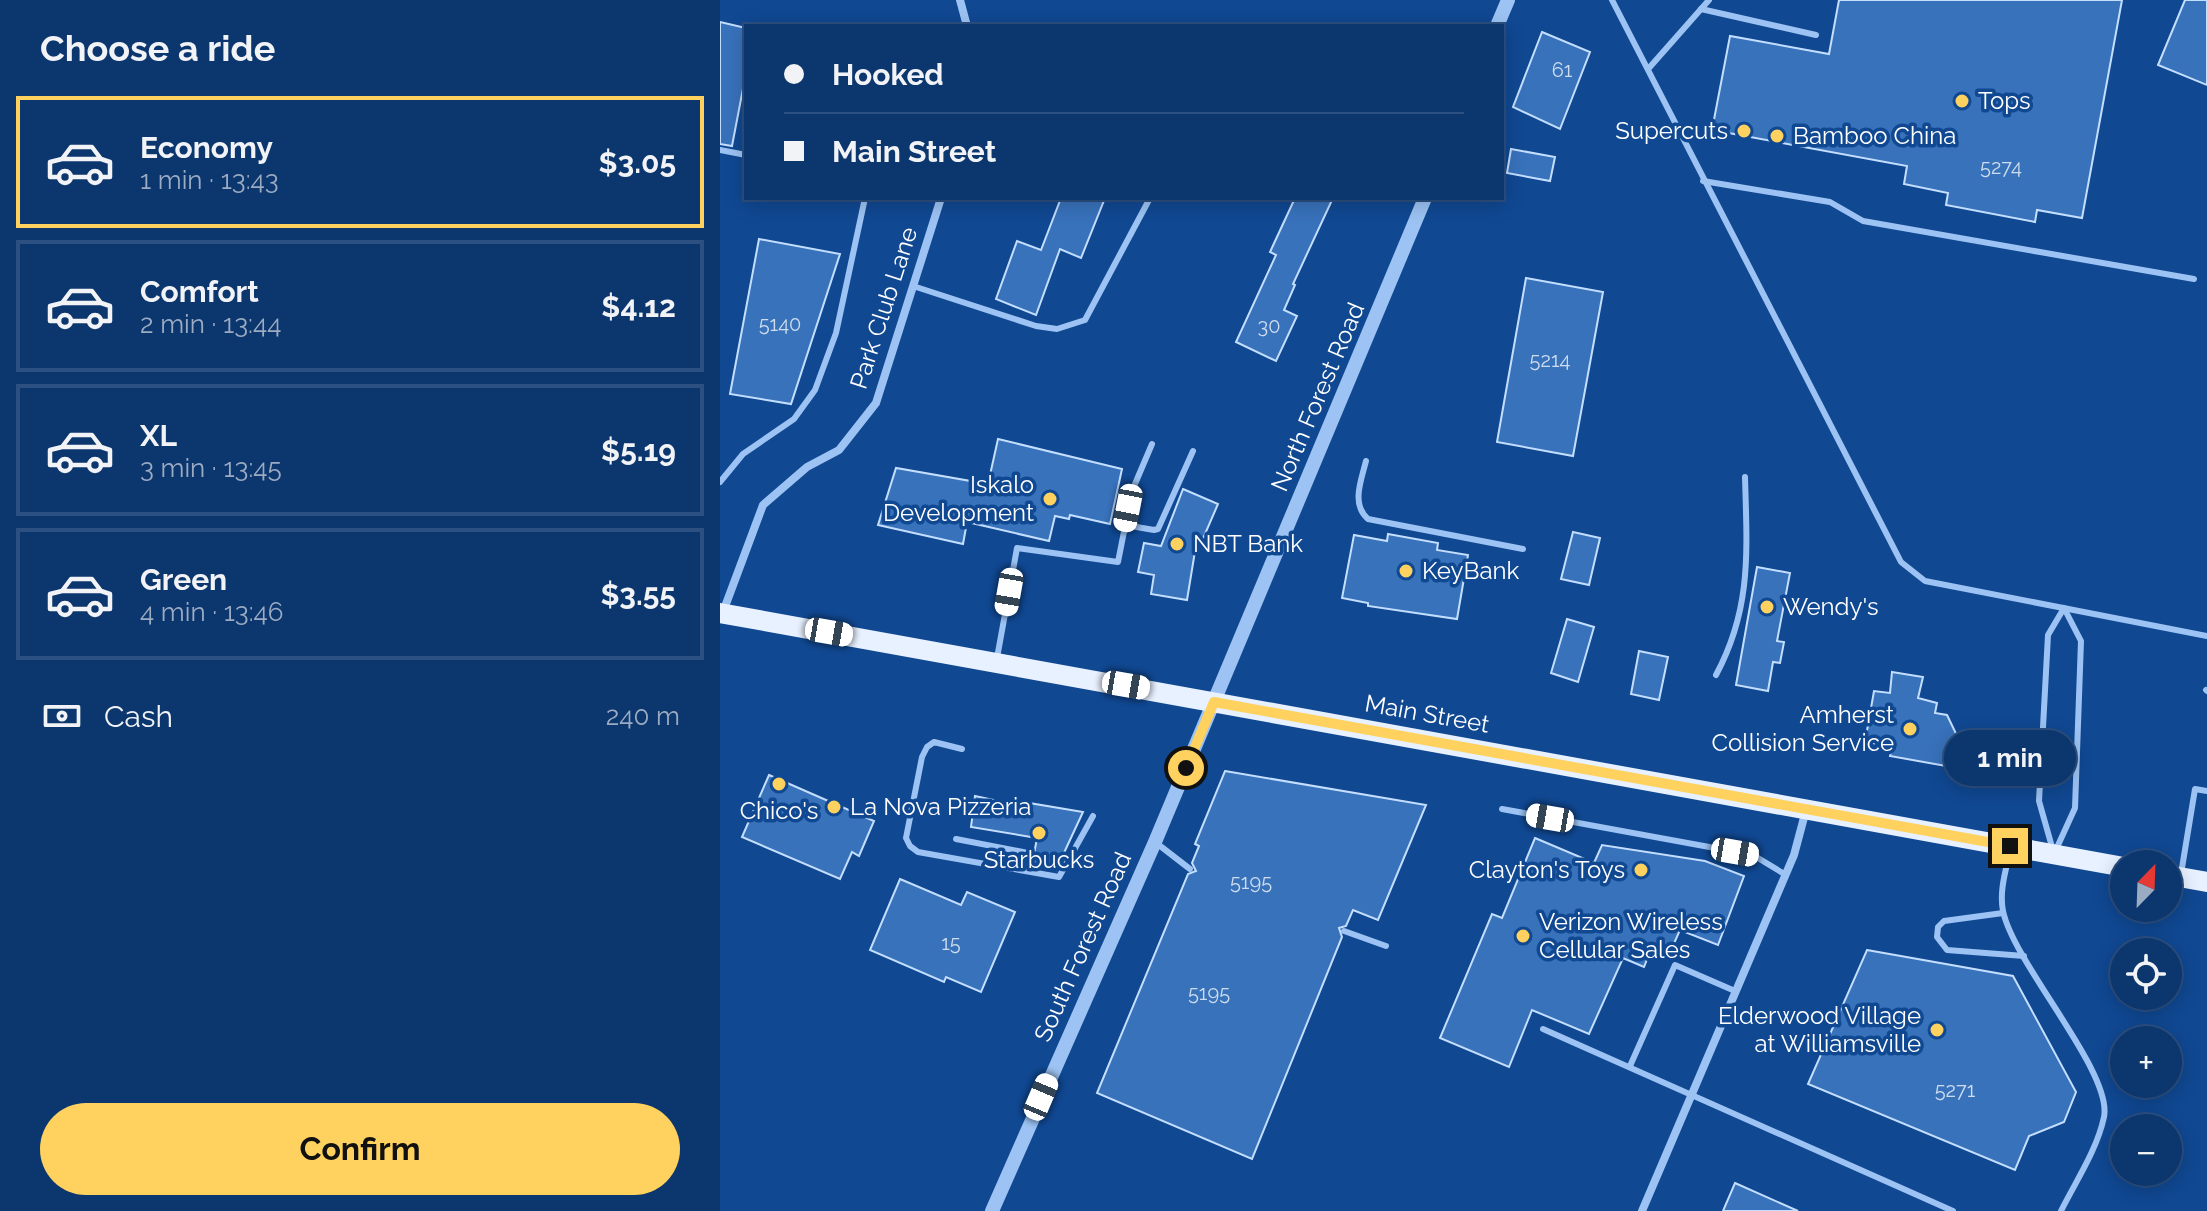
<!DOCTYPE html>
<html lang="en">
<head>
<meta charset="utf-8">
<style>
  body { margin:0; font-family:Raleway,sans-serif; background:#153e73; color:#f1f3f6; height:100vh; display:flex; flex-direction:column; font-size:30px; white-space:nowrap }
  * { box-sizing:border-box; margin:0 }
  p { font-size:26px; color:#9aabc2 }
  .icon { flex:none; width:44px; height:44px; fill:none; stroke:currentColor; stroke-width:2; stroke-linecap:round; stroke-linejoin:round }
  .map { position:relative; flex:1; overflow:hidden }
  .side { display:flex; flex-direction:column; background:#0c366e; width:720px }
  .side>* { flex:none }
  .hud { position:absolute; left:24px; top:24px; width:760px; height:176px; border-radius:0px; box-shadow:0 4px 20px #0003,0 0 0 2px #2c5081; display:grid; align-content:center; height:176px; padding:0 40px; background:#0c366e }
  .needle { width:52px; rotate:23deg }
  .controls { position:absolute; left:1390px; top:850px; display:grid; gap:16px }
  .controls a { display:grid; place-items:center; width:72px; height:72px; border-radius:50%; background:#0c366e; box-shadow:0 4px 20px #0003,0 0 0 2px #2c5081; font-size:40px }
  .end { position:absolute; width:36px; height:36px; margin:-18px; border:10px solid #ffd15e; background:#111; box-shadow:0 0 0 4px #111 }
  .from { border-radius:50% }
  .bubble { position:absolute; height:56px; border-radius:28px; background:#0c366e; box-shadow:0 4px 20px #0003,0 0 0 2px #2c5081; font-size:26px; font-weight:700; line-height:56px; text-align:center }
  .car { position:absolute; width:24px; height:48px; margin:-24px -12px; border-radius:10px; box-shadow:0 0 6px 2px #0007; background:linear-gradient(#fff 24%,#345 0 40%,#fff 0 76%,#345 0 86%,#fff 0) }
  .hud b { display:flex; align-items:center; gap:28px; height:76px; font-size:30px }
  .hud b+b { border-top:2px solid #2c5081 }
  .hud i { width:20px; height:20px; background:#f1f3f6 }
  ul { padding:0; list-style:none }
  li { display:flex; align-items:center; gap:24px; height:132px; margin:0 16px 12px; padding:0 24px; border:4px solid #2c5081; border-radius:0px }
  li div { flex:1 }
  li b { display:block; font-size:30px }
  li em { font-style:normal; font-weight:700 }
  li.active { border-color:#ffd15e }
  li>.icon { width:72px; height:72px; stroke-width:1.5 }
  h2 { padding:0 40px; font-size:36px; line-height:96px }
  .pay { display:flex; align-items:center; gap:20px; height:88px; padding:0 40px; font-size:30px }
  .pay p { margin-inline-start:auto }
  .cta { display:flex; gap:16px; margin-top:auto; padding:16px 40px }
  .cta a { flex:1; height:92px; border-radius:48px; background:#ffd15e; color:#111; font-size:32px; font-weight:700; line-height:92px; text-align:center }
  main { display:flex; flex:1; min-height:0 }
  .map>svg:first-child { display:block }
  .building { fill:#3872bb; stroke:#c3defe; stroke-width:2 }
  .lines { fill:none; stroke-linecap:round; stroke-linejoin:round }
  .service { stroke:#9cc3f3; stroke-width:6 }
  .minor { stroke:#9cc3f3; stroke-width:8 }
  .tertiary { stroke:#9cc3f3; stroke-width:14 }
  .primary { stroke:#e8f1ff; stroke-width:20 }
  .route { stroke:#ffd15e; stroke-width:10 }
  .poi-dot { fill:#ffd15e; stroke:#104892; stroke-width:3 }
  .labels { text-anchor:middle; stroke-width:7; stroke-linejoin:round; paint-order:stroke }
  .number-label { font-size:20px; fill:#cddcee }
  .poi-label { font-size:24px; fill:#fff; stroke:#104892; text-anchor:start }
  .street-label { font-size:24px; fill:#fff; stroke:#104892 }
</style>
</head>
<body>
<main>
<section class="side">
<h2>Choose a ride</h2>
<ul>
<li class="active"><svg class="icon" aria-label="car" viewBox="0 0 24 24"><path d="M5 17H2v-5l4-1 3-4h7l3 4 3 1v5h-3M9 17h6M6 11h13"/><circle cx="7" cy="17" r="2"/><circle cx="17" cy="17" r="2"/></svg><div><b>Economy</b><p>1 min · 13:43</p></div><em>$3.05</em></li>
<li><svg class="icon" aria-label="car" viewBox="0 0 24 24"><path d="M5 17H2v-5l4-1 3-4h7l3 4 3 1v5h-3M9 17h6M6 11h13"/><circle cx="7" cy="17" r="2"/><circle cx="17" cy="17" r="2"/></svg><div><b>Comfort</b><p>2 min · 13:44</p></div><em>$4.12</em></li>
<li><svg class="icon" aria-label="car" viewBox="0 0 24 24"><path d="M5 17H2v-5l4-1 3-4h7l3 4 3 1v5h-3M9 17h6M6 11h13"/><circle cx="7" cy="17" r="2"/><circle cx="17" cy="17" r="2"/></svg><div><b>XL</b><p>3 min · 13:45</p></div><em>$5.19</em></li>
<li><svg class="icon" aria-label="car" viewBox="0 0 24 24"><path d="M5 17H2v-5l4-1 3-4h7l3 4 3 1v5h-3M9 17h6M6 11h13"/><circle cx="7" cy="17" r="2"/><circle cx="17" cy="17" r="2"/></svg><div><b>Green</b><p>4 min · 13:46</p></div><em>$3.55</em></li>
</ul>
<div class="pay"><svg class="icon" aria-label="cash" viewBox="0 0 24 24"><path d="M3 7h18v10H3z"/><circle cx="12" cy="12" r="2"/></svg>Cash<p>240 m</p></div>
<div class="cta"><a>Confirm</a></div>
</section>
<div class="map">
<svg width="1487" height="1211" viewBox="0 0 1487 1211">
  <rect width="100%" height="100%" fill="#104892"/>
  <g class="building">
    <path d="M 1119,0 L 1402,0 L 1362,218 L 1317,210 L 1315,222 L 1226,205 L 1228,193 L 1184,184 L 1187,166 L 992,130 L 1010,36 L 1109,54 Z"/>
    <path d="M 1465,0 L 1487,0 L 1487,85 L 1438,65 Z"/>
    <path d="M 0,22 L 26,28 L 26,73 L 12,146 L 0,144 Z"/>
    <path d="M 822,32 L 870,52 L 840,129 L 793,107 Z"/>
    <path d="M 791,149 L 835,157 L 830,181 L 787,173 Z"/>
    <path d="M 341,198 L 385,198 L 361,258 L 340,249 L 316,315 L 276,299 L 297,241 L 321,250 Z"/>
    <path d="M 575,198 L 613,198 L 573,284 L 575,285 L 564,310 L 577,316 L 556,361 L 516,342 L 556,255 L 550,252 Z"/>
    <path d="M 39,239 L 120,254 L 71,404 L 10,394 Z"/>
    <path d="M 806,278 L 883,292 L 853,456 L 777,442 Z"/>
    <path d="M 278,439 L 402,469 L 390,524 L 350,515 L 349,519 L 335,516 L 329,541 L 247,522 L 243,544 L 158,525 L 176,468 L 268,484 Z"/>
    <path d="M 463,489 L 498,504 L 482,541 L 477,539 L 467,600 L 431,594 L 434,575 L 418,572 L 424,543 L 441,546 Z"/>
    <path d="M 853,532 L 880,538 L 869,585 L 841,579 Z"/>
    <path d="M 668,534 L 718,543 L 717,550 L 748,555 L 737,619 L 648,606 L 648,603 L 622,598 L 634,535 L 667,541 Z"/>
    <path d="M 1037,567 L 1070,573 L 1057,641 L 1064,642 L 1060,663 L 1053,662 L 1048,691 L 1016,685 Z"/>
    <path d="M 847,619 L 874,627 L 858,682 L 831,673 Z"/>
    <path d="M 919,651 L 948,657 L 939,700 L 911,694 Z"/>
    <path d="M 1172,672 L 1203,677 L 1198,698 L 1217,703 L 1215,713 L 1227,715 L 1254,771 L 1170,756 L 1172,746 L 1145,742 L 1154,691 L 1170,693 Z"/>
    <path d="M 505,771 L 706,805 L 658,920 L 633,910 L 626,926 L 619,928 L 622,937 L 532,1159 L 377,1093 L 468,874 L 476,871 L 472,863 L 479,846 L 475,844 Z"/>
    <path d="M 49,775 L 154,821 L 139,856 L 132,852 L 120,879 L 22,837 Z"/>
    <path d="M 255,796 L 302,806 L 303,802 L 363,812 L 336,870 L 312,865 L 317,838 L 251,827 Z"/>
    <path d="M 815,838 L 874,863 L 882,845 L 985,861 L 1024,876 L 998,945 L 960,930 L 947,959 L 930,952 L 924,967 L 903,958 L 869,1034 L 812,1010 L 789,1067 L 720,1038 L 772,914 L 782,918 Z"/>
    <path d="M 180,879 L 241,905 L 247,892 L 295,912 L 261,992 L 226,977 L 224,982 L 150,950 Z"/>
    <path d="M 1147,950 L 1293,976 L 1356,1092 L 1344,1122 L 1309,1136 L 1295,1170 L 1088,1084 Z"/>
    <path d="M 1015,1183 L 1078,1211 L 1003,1211 Z"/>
  </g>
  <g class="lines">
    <g class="service">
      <path d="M 892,0 L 1181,562 L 1205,581 L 1487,636"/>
      <path d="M 981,9 L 1096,35"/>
      <path d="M 929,68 L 989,0"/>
      <path d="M 0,150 L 26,155"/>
      <path d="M 983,181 L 1110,202 L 1143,221 L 1474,279"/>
      <path d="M 193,286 L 316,326 L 337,329 L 365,320 L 430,198"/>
      <path d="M 646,461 C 641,481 631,504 648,519 L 803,549"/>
      <path d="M 0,482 L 23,454 L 74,419 L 95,390 L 116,333 L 145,198"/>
      <path d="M 405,525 L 434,530 L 438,529 L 473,451"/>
      <path d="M 1344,608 L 1361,641 L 1355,808 L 1334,854 L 1319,801 L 1328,635 Z"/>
      <path d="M 277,658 L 297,548 L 398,562 L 412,491 L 432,444"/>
      <path d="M 996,675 C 1032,608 1027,551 1025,477"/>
      <path d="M 1486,690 L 1487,691"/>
      <path d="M 242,749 L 214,742 L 207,747 L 202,757 L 186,838 L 190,846 L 198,852 L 339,877 L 373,816"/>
      <path d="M 782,809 L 1033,855 L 1066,875"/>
      <path d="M 236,839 L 308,853"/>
      <path d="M 435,842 L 470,869"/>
      <path d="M 1290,851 C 1286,870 1279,891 1283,911 C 1294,964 1393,1072 1384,1117 C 1377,1150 1356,1181 1341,1211"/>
      <path d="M 1461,874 L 1475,789 L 1487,791"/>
      <path d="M 1283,913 L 1224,921 L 1218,927 L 1217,937 L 1227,950 L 1304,956"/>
      <path d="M 624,931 L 666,946"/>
      <path d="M 823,1029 L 1233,1211"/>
      <path d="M 910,1066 L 955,965 L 1015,991"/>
    </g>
    <g class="minor">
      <path d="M 240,0 L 247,26"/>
      <path d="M 3,612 L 43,505 L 87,467 L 119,450 L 156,403 L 221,198"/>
      <path d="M 922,1211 L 1074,855 L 1086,810"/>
    </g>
    <g class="tertiary">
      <path d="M 777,26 L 788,0"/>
      <path d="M 272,1211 L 435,842 L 705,198"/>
    </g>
    <g class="primary">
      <path d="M 0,613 L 1404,867"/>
      <path d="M 1448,875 L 1487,882"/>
    </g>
  </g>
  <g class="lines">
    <path class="route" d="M 466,768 L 494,702 L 1290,846"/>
  </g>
  <g class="poi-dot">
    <circle cx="1242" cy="101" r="8"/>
    <circle cx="1024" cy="131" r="8"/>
    <circle cx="1057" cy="136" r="8"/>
    <circle cx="330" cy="499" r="8"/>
    <circle cx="457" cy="544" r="8"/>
    <circle cx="686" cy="571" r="8"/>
    <circle cx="1047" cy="607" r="8"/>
    <circle cx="1190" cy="729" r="8"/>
    <circle cx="59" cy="784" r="8"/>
    <circle cx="114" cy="807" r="8"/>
    <circle cx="319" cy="833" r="8"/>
    <circle cx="921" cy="870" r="8"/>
    <circle cx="803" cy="936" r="8"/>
    <circle cx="1217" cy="1030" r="8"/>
  </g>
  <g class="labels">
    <g class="number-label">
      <text x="842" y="77">61</text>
      <text x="1281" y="174">5274</text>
      <text x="60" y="331">5140</text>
      <text x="549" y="333">30</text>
      <text x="830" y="367">5214</text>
      <text x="531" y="889">5195</text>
      <text x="231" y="950">15</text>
      <text x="489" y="1000">5195</text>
      <text x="1235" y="1097">5271</text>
    </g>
    <g class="poi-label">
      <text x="1258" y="109">Tops</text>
      <text x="1008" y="139" text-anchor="end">Supercuts</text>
      <text x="1073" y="144">Bamboo China</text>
      <text x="314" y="493" text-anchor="end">Iskalo<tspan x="314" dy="28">Development</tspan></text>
      <text x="473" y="552">NBT Bank</text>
      <text x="702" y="579">KeyBank</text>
      <text x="1063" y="615">Wendy's</text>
      <text x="1174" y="723" text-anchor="end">Amherst<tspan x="1174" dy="28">Collision Service</tspan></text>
      <text x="130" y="815">La Nova Pizzeria</text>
      <text x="59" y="819" text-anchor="middle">Chico's</text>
      <text x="319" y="868" text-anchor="middle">Starbucks</text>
      <text x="905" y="878" text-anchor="end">Clayton's Toys</text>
      <text x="819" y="930">Verizon Wireless<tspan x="819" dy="28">Cellular Sales</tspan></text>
      <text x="1201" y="1024" text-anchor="end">Elderwood Village<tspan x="1201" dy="28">at Williamsville</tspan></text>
    </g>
    <g class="street-label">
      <text transform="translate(164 308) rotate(-72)" y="8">Park Club Lane</text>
      <text transform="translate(598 397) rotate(-67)" y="8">North Forest Road</text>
      <text transform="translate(707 714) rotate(10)" y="8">Main Street</text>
      <text transform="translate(363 947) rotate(-66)" y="8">South Forest Road</text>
    </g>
  </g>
</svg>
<div class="controls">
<a><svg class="needle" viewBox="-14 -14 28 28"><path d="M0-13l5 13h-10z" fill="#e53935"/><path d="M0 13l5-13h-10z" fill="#9aabc2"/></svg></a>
<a><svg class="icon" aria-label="locate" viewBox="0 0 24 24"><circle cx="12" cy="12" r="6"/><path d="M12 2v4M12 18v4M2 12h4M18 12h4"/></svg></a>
<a>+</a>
<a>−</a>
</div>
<i class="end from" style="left:466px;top:768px"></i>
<i class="end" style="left:1290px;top:846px"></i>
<div class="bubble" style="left:1224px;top:730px;width:132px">1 min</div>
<i class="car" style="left:408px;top:508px;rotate:191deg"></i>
<i class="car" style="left:289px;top:592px;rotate:190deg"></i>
<i class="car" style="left:109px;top:632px;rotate:100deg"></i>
<i class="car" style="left:406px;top:685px;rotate:100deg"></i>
<i class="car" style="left:830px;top:818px;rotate:280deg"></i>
<i class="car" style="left:1015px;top:852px;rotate:100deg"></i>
<i class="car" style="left:321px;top:1097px;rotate:23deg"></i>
<div class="hud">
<b><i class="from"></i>Hooked</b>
<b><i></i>Main Street</b>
</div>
</div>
</main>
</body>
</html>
